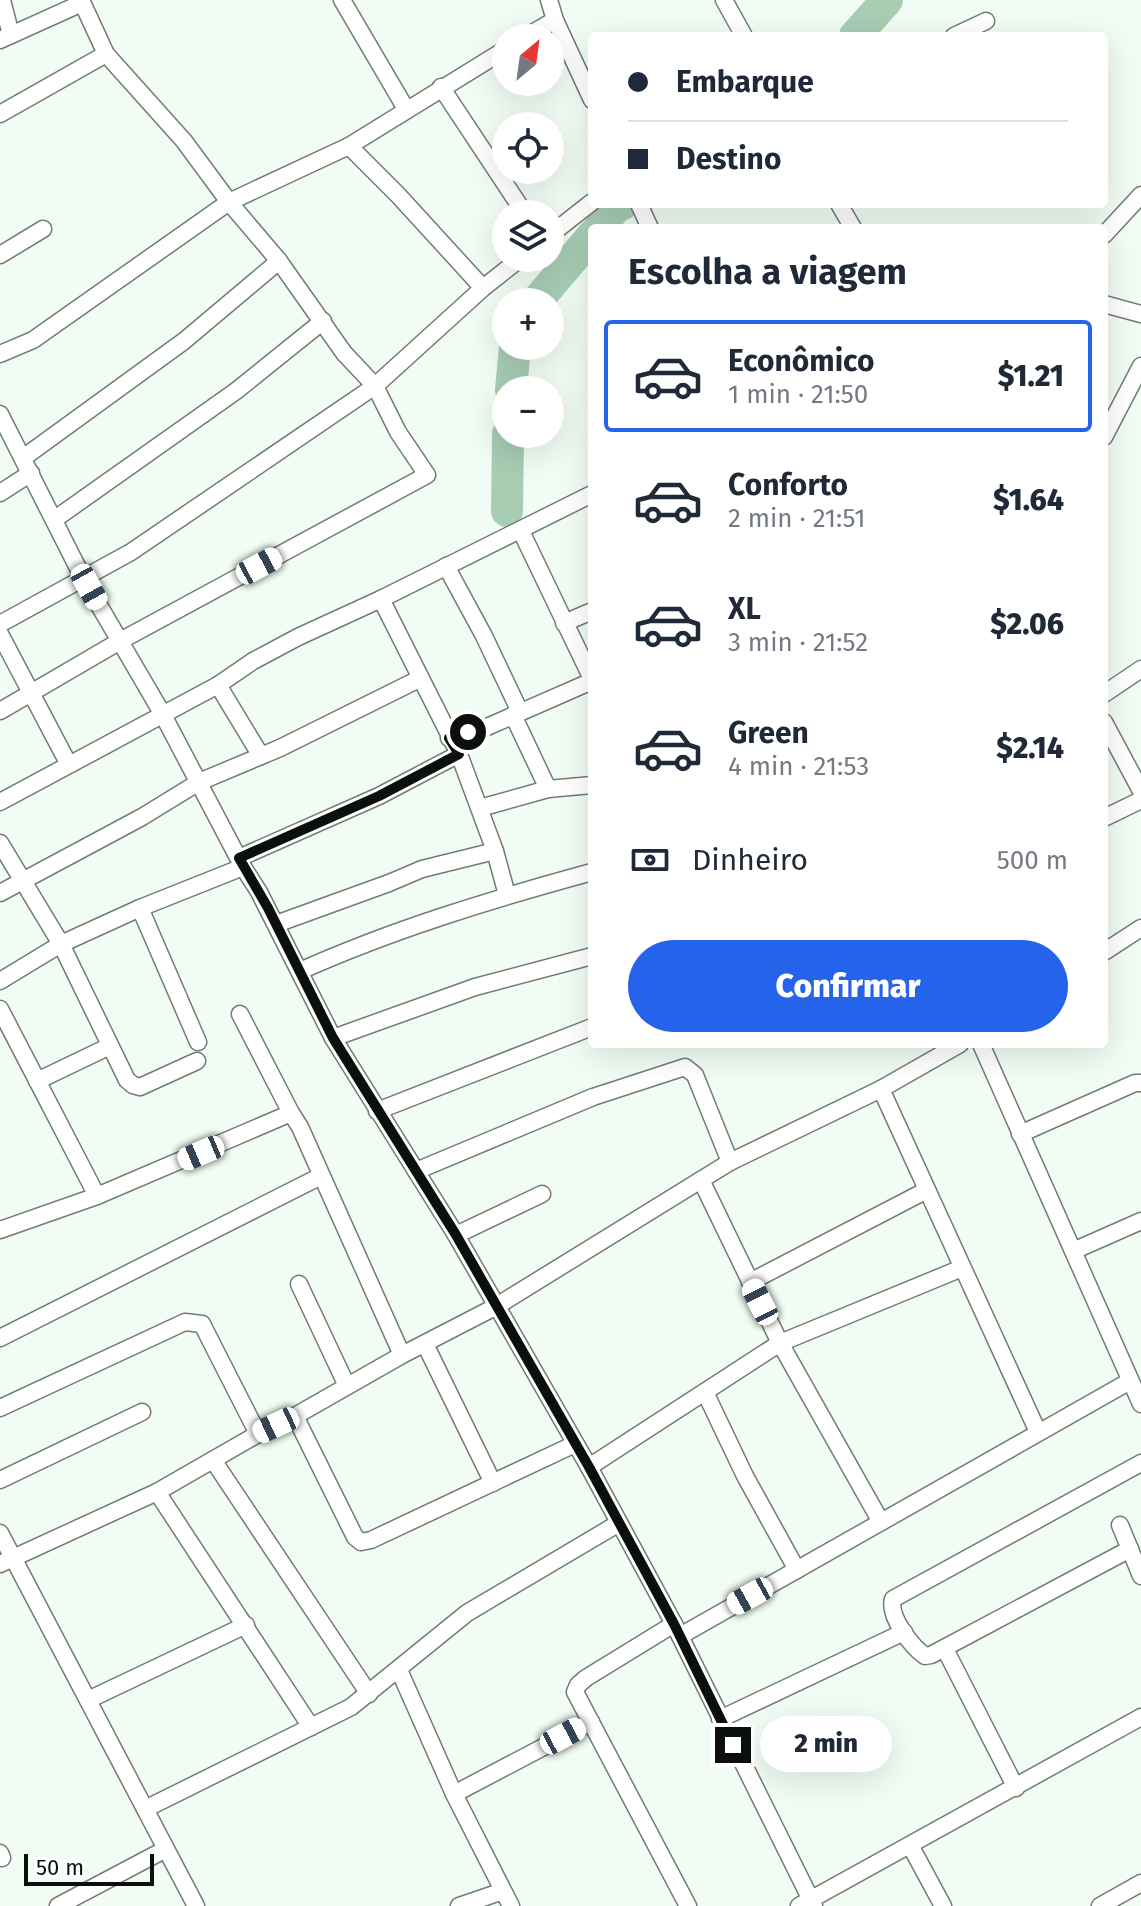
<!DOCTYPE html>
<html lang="pt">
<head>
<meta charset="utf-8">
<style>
  body { margin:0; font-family:"Fira Sans",sans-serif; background:#f2f2f3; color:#1f2937; height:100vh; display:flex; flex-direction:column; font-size:30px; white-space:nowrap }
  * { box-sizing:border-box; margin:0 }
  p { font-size:26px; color:#747a83 }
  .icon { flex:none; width:44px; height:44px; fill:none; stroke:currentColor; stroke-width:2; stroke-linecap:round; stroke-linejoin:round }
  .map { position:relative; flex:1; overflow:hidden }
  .sheet { position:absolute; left:588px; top:224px; width:520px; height:824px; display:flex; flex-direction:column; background:#fff; border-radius:8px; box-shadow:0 8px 32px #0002 }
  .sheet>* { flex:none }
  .top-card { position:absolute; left:588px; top:32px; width:520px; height:176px; border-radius:8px; box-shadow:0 8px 32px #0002; display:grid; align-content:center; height:176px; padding:0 40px; background:#fff }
  .needle { width:52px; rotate:29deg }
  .controls { position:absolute; left:492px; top:24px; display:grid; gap:16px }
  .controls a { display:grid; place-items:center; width:72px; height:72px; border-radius:50%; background:#fff; box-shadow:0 8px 32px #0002; font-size:40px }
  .scale { position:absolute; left:24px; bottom:20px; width:130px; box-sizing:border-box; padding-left:8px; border:4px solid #0c100d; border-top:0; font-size:22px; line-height:28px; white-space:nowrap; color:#0c100d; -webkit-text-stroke:6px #fff; paint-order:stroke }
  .end { position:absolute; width:36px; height:36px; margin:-18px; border:10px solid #0c100d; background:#fff; box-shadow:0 0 0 4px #fff }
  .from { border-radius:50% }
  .bubble { position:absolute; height:56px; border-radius:28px; background:#fff; box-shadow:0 8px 32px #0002; font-size:26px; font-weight:800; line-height:56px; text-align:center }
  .car { position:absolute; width:24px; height:48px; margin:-24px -12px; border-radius:10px; box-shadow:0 0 6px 2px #0007; background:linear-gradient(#fff 24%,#345 0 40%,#fff 0 76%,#345 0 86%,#fff 0) }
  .top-card b { display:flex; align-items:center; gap:28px; height:76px; font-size:30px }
  .top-card b+b { border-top:2px solid #e0e1e3 }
  .top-card i { width:20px; height:20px; background:#1f2937 }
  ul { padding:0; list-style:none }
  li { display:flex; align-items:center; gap:24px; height:112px; margin:0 16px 12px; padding:0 24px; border:4px solid transparent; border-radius:8px }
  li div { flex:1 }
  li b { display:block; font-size:30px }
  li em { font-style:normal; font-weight:800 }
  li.active { border-color:#2563eb }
  li>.icon { width:72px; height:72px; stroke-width:1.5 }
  h2 { padding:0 40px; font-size:36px; line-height:96px }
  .pay { display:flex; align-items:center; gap:20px; height:88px; padding:0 40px; font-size:30px }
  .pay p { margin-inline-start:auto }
  .cta { display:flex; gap:16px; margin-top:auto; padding:16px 40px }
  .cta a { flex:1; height:92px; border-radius:48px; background:#2563eb; color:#fff; font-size:32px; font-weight:800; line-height:92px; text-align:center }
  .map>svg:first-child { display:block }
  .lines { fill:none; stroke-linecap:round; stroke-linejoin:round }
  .river { stroke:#a7cdb3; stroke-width:32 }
  .street-casing { stroke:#717c74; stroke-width:19 }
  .street { stroke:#fff; stroke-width:16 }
  .route { stroke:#0c100d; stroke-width:10 }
</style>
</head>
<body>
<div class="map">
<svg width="1141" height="1906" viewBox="0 0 1141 1906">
  <rect width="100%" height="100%" fill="#f1fdf4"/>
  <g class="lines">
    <g class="river">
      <path d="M 855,36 L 887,0"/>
      <path d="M 599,228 L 616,207 L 623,204"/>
      <path d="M 536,302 L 592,236"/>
      <path d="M 511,390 L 515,346"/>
      <path d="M 507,511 L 508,434"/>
    </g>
    <g class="street-casing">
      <g id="street">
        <path d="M 2,0 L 11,35"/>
        <path d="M 342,0 L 406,109"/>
        <path d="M 549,0 L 555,20 L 592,100"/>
        <path d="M 724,0 L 744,36"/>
        <path d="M 954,36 L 986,21"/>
        <path d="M 524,38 L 555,20"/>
        <path d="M 0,40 L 82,3"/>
        <path d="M 441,87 L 525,214"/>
        <path d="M 0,114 L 106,54"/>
        <path d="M 349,146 L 398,195 L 483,288"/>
        <path d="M 639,204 L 650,228"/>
        <path d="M 839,204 L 853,228"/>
        <path d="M 550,235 L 592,202"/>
        <path d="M 1104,235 L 1141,195"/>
        <path d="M 0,255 L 43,229"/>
        <path d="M 1104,304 L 1141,314"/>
        <path d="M 0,354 L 33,340 L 229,202 L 349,146 L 506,49"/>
        <path d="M 0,414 L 83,578 L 162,713 L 243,867 L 259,892 L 333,1038 L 456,1235 L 589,1467 L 674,1624 L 814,1906"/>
        <path d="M 1104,437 L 1141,366"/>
        <path d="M 23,458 L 184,341 L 279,261"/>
        <path d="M 0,493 L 31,473"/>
        <path d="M 55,519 L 236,391 L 323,321"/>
        <path d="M 521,531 L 592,679"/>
        <path d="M 446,566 L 484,636 L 520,712"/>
        <path d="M 381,599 L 459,754 L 495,851 L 507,895"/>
        <path d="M 564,623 L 592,611"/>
        <path d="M 0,624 L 131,552 L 375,386 L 483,288 L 521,258"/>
        <path d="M 0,634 L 68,763"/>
        <path d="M 218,685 L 261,756"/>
        <path d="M 1104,694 L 1141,669"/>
        <path d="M 0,711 L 120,641 L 427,475 L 398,432 L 375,386 L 344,353 L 279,261 L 229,202 L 184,141 L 106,54 L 81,0"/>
        <path d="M 513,715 L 548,789"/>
        <path d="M 1104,722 L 1141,791"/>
        <path d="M 449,738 L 487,727 L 592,681"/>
        <path d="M 0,802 L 218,685 L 253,661 L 298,637 L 381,599 L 592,494"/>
        <path d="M 480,808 L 548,789 L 592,785"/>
        <path d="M 1104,818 L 1141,800"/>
        <path d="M 0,843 L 61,944 L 127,1080 L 133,1085 L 140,1087 L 197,1061"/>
        <path d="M 239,858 L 379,796 L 459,754"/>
        <path d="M 0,893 L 142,817 L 199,782 L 280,748 L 419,679"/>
        <path d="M 140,908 L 198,1042"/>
        <path d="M 276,924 L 389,883 L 422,869 L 495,851"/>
        <path d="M 1104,952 L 1141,928"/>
        <path d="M 300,971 C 394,929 493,899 592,872"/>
        <path d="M 0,981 L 61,944 L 140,908 L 243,867"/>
        <path d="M 0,1009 L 97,1196"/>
        <path d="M 240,1014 L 291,1113"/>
        <path d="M 333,1038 L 475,987 L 592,956"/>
        <path d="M 981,1044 L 1141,1404"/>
        <path d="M 37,1081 L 110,1046"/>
        <path d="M 881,1089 L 1038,1432"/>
        <path d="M 377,1111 L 592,1027"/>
        <path d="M 1020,1134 L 1135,1083 L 1141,1083"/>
        <path d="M 416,1171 L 593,1097 L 685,1067 L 695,1075 L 730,1162"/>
        <path d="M 701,1180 L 780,1343 L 881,1522"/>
        <path d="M 0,1230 L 97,1196 L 291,1113 L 300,1127 L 402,1355"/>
        <path d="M 456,1235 L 542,1194"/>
        <path d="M 1073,1251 L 1141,1221"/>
        <path d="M 750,1282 L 927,1190"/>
        <path d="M 299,1284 L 347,1386"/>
        <path d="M 0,1338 L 321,1176"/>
        <path d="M 425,1344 L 493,1483"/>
        <path d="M 705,1392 L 745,1476 L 797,1570"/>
        <path d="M 0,1408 L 185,1322 L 202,1324 L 258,1434"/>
        <path d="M 295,1416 L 355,1537 L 361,1542 L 371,1540 L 575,1444"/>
        <path d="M 213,1460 L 369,1694"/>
        <path d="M 589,1467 L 780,1343 L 962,1268"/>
        <path d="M 0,1480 L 142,1412"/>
        <path d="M 157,1492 L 311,1727"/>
        <path d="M 1120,1525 L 1141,1576"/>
        <path d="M 0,1533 L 196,1906"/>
        <path d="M 1130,1549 L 931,1655 L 925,1656 C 911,1646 888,1616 893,1599 L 1141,1463"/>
        <path d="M 0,1564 L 157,1492 L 258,1434 L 295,1416 L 402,1355 L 495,1307 L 730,1162 L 881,1089 L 960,1044"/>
        <path d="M 674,1624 L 586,1678 L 578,1685 L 575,1692 L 688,1906"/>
        <path d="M 680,1636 L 1130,1381"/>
        <path d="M 945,1649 L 1016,1788"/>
        <path d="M 399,1670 L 454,1794 L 511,1906"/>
        <path d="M 88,1700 L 246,1625"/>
        <path d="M 720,1719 L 904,1632"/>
        <path d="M 454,1794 L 591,1722"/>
        <path d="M 145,1809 L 351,1707 L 467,1613 L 619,1523"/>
        <path d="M 910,1845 L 943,1906"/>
        <path d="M 0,1853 L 2,1858"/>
        <path d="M 58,1906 L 166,1849"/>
        <path d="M 459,1906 L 503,1891"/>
        <path d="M 799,1906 L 1141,1717"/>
        <path d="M 1100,1906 L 1141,1883"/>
      </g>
    </g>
    <use href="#street" class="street"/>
  </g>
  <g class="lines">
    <path class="route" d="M 468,732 L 449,738 L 459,754 L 379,796 L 239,858 L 268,908 L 333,1038 L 456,1235 L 589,1467 L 674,1624 L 733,1745"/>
  </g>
</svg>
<div class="controls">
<a><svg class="needle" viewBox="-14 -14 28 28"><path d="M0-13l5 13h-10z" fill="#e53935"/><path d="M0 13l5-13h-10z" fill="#747a83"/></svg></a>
<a><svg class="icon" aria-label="locate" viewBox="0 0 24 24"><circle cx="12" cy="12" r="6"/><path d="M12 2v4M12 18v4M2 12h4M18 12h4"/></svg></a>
<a><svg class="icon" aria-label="layers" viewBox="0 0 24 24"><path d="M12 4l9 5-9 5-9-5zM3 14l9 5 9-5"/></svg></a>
<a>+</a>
<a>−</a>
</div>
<div class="scale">50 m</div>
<i class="end from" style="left:468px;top:732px"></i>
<i class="end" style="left:733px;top:1745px"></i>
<div class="bubble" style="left:760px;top:1716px;width:132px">2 min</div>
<i class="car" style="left:259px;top:566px;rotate:62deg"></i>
<i class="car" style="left:89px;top:587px;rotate:151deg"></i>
<i class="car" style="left:201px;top:1153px;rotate:247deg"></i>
<i class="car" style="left:760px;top:1302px;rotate:333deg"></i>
<i class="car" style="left:276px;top:1425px;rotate:245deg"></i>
<i class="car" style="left:750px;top:1596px;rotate:241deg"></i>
<i class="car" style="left:563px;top:1736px;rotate:62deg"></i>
<div class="top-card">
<b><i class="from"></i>Embarque</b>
<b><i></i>Destino</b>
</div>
<section class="sheet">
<h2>Escolha a viagem</h2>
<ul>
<li class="active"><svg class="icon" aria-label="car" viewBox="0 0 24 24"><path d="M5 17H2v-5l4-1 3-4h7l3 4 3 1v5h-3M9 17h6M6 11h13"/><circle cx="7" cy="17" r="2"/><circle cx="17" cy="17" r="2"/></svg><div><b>Econômico</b><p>1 min · 21:50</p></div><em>$1.21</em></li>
<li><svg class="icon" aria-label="car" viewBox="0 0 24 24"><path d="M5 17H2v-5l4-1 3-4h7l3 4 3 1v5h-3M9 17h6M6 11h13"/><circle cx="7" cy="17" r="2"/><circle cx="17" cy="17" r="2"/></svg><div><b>Conforto</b><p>2 min · 21:51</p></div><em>$1.64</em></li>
<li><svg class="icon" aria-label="car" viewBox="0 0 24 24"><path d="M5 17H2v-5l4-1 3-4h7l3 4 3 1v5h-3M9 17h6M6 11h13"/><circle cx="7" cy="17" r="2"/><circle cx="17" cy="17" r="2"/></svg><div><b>XL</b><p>3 min · 21:52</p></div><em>$2.06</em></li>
<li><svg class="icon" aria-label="car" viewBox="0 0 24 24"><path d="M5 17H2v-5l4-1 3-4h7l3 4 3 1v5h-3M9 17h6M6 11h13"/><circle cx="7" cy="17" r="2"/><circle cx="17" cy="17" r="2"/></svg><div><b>Green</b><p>4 min · 21:53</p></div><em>$2.14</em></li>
</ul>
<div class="pay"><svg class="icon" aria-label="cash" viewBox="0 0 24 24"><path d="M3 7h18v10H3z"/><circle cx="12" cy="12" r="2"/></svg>Dinheiro<p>500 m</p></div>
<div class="cta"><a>Confirmar</a></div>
</section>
</div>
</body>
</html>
